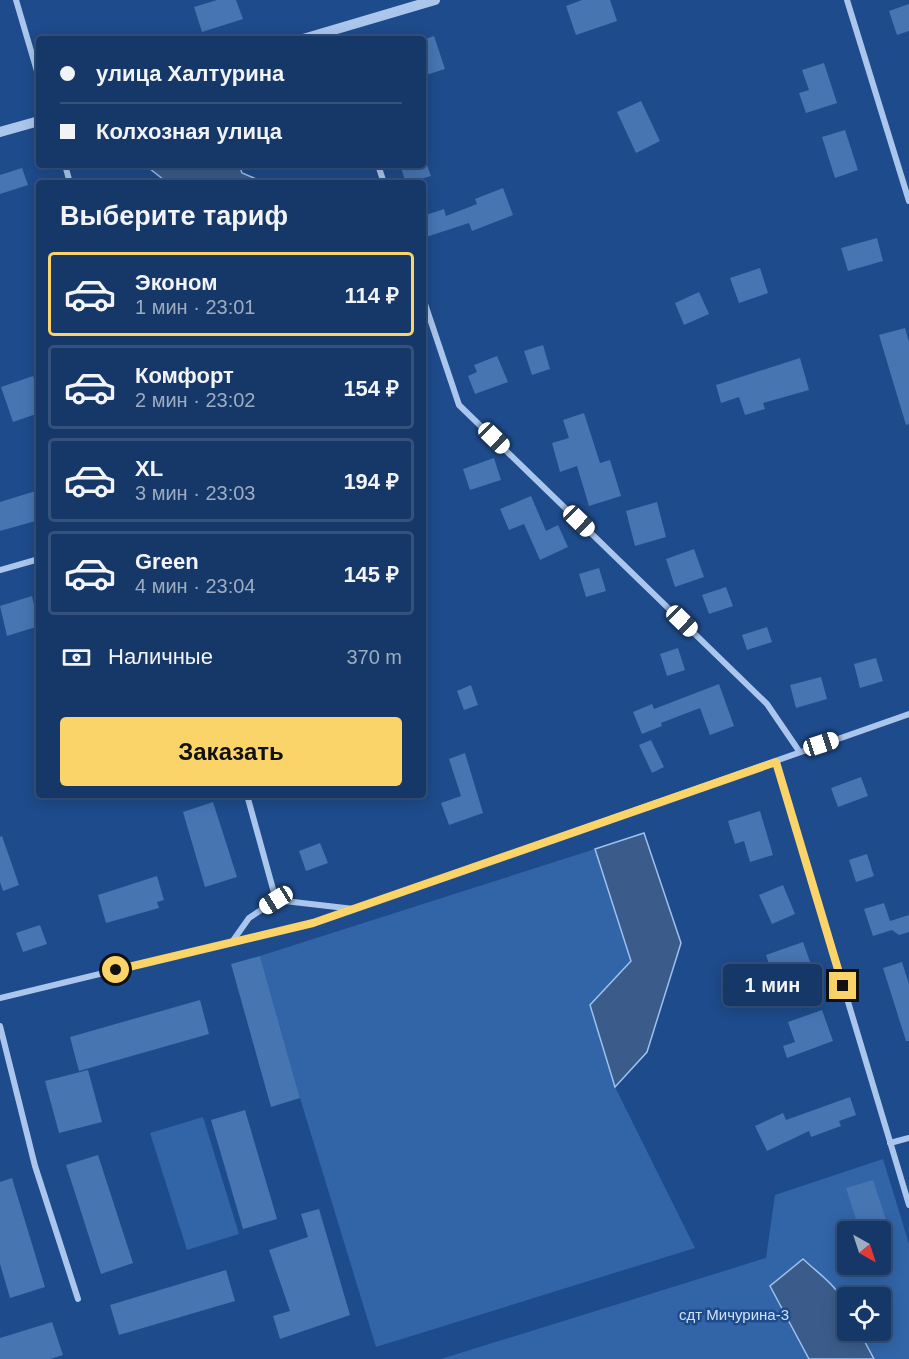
<!DOCTYPE html>
<html lang="ru">
<head>
<meta charset="utf-8">
<style>
  body { margin:0; font-family:Arial,sans-serif; background:#1f3f6e; color:#f1f3f6; height:100vh; display:flex; flex-direction:column; font-size:22px; white-space:nowrap }
  * { box-sizing:border-box; margin:0 }
  p { font-size:20px; color:#9eacc0 }
  .icon { flex:none; width:33px; height:33px; fill:none; stroke:currentColor; stroke-width:2; stroke-linecap:round; stroke-linejoin:round }
  .map { position:relative; flex:1; overflow:hidden }
  .details { position:absolute; left:36px; top:180px; width:390px; height:618px; display:flex; flex-direction:column; background:#163868; border-radius:6px; box-shadow:0 3px 15px #0003,0 0 0 2px #35527c }
  .details>* { flex:none }
  .hud { position:absolute; left:36px; top:36px; width:390px; height:132px; border-radius:6px; box-shadow:0 3px 15px #0003,0 0 0 2px #35527c; display:grid; align-content:center; height:132px; padding:0 24px; background:#163868 }
  .needle { width:39px; rotate:141deg }
  .controls { position:absolute; left:837px; top:1221px; display:grid; gap:12px }
  .controls a { display:grid; place-items:center; width:54px; height:54px; border-radius:6px; background:#163868; box-shadow:0 3px 15px #0003,0 0 0 2px #35527c; font-size:30px }
  .end { position:absolute; width:27px; height:27px; margin:-14px; border:8px solid #fbd469; background:#111; box-shadow:0 0 0 3px #111 }
  .from { border-radius:50% }
  .bubble { position:absolute; height:42px; border-radius:6px; background:#163868; box-shadow:0 3px 15px #0003,0 0 0 2px #35527c; font-size:20px; font-weight:600; line-height:42px; text-align:center }
  .car { position:absolute; width:18px; height:36px; margin:-18px -9px; border-radius:8px; box-shadow:0 0 4px 2px #0007; background:linear-gradient(#fff 24%,#345 0 40%,#fff 0 76%,#345 0 86%,#fff 0) }
  .hud b { display:flex; align-items:center; gap:21px; height:57px; font-size:22px }
  .hud b+b { border-top:2px solid #35527c }
  .hud i { width:15px; height:15px; background:#f1f3f6 }
  ul { padding:0; list-style:none }
  li { display:flex; align-items:center; gap:18px; height:84px; margin:0 12px 9px; padding:0 12px; border:3px solid #35527c; border-radius:6px }
  li div { flex:1 }
  li b { display:block; font-size:22px }
  li em { font-style:normal; font-weight:600 }
  li.active { border-color:#fbd469 }
  li>.icon { width:54px; height:54px; stroke-width:1.5 }
  h2 { padding:0 24px; font-size:27px; line-height:72px }
  .pay { display:flex; align-items:center; gap:15px; height:66px; padding:0 24px; font-size:22px }
  .pay p { margin-inline-start:auto }
  .primary-button { display:flex; gap:12px; margin-top:auto; padding:12px 24px }
  .primary-button a { flex:1; height:69px; border-radius:6px; background:#fbd469; color:#111; font-size:24px; font-weight:600; line-height:69px; text-align:center }
  .map>svg:first-child { display:block }
  .green { fill:#3165a8; fill-rule:evenodd }
  .water { fill:#3b5c8a; stroke:#9dc1ee; stroke-width:1.5 }
  .building { fill:#4675b2 }
  .lines { fill:none; stroke-linecap:round; stroke-linejoin:round }
  .minor { stroke:#aac6ec; stroke-width:6 }
  .tertiary { stroke:#aac6ec; stroke-width:10 }
  .route { stroke:#fbd469; stroke-width:8 }
  .labels { text-anchor:middle; stroke-width:5; stroke-linejoin:round; paint-order:stroke }
  .park-label { font-size:15px; fill:#cfe1f9; stroke:#1e4b8b }
</style>
</head>
<body>
<div class="map">
<svg width="909" height="1359" viewBox="0 0 909 1359">
  <rect width="100%" height="100%" fill="#1e4b8b"/>
  <g class="green">
    <path d="M 595,849 L 631,961 L 591,1005 L 615,1087 L 695,1248 L 376,1347 L 300,1098 L 260,956 Z"/>
    <path d="M 203,1117 L 239,1234 L 187,1250 L 150,1133 Z"/>
    <path d="M 883,1159 L 909,1244 L 909,1359 L 874,1359 L 859,1331 L 880,1330 L 880,1298 L 848,1298 L 847,1309 L 839,1293 L 770,1286 L 809,1359 L 441,1359 L 766,1258 L 775,1195 ZM 848,1232 L 880,1232 L 880,1264 L 848,1264 Z"/>
  </g>
  <g class="water">
    <path d="M 145,165 L 239,165 L 242,173 L 266,183 L 168,183 Z"/>
    <path d="M 644,833 L 681,943 L 647,1052 L 615,1087 L 590,1005 L 631,961 L 595,849 Z"/>
    <path d="M 803,1259 C 830,1284 848,1291 848,1330 L 859,1331 L 874,1359 L 809,1359 L 770,1286 Z"/>
  </g>
  <g class="building">
    <path d="M 217,0 L 236,0 L 243,19 L 202,32 L 194,7 Z"/>
    <path d="M 582,0 L 610,0 L 617,21 L 576,35 L 566,6 Z"/>
    <path d="M 909,4 L 909,31 L 897,35 L 889,11 Z"/>
    <path d="M 434,36 L 445,69 L 423,76 L 423,40 Z"/>
    <path d="M 824,63 L 837,103 L 806,113 L 799,93 L 809,90 L 802,70 Z"/>
    <path d="M 641,101 L 660,141 L 636,153 L 617,112 Z"/>
    <path d="M 845,130 L 858,170 L 835,178 L 822,137 Z"/>
    <path d="M 400,165 L 427,165 L 431,176 L 406,183 Z"/>
    <path d="M 22,168 L 28,185 L 0,194 L 0,175 Z"/>
    <path d="M 503,188 L 513,215 L 472,231 L 469,223 L 423,238 L 423,216 L 444,209 L 446,216 L 477,204 L 475,199 Z"/>
    <path d="M 877,238 L 883,261 L 848,271 L 841,248 Z"/>
    <path d="M 760,268 L 768,293 L 739,303 L 730,278 Z"/>
    <path d="M 699,292 L 709,314 L 684,325 L 675,303 Z"/>
    <path d="M 905,328 L 909,342 L 909,424 L 906,425 L 879,335 Z"/>
    <path d="M 543,345 L 550,369 L 532,375 L 524,351 Z"/>
    <path d="M 497,356 L 508,382 L 475,394 L 468,376 L 477,372 L 474,365 Z"/>
    <path d="M 800,358 L 809,390 L 763,403 L 765,409 L 745,415 L 739,397 L 721,403 L 716,385 Z"/>
    <path d="M 33,376 L 39,394 L 39,413 L 13,422 L 1,387 Z"/>
    <path d="M 584,413 L 600,463 L 610,460 L 621,496 L 589,506 L 577,466 L 560,472 L 552,443 L 569,438 L 563,420 Z"/>
    <path d="M 494,458 L 501,480 L 470,490 L 463,469 Z"/>
    <path d="M 39,490 L 39,520 L 0,531 L 0,502 Z"/>
    <path d="M 531,496 L 546,531 L 558,525 L 568,547 L 540,560 L 524,524 L 509,530 L 500,509 Z"/>
    <path d="M 657,502 L 666,537 L 635,546 L 626,511 Z"/>
    <path d="M 694,549 L 704,577 L 675,587 L 666,559 Z"/>
    <path d="M 599,568 L 606,591 L 586,597 L 579,574 Z"/>
    <path d="M 726,587 L 733,606 L 709,614 L 702,595 Z"/>
    <path d="M 32,596 L 39,626 L 7,636 L 0,606 Z"/>
    <path d="M 767,627 L 772,642 L 747,650 L 742,635 Z"/>
    <path d="M 678,648 L 685,670 L 667,676 L 660,654 Z"/>
    <path d="M 876,658 L 883,681 L 860,688 L 854,664 Z"/>
    <path d="M 821,677 L 827,699 L 796,708 L 790,685 Z"/>
    <path d="M 719,684 L 734,726 L 710,735 L 700,708 L 661,723 L 662,726 L 642,734 L 633,712 L 652,704 L 654,709 Z"/>
    <path d="M 471,685 L 478,705 L 464,710 L 457,691 Z"/>
    <path d="M 651,740 L 664,767 L 652,773 L 639,745 Z"/>
    <path d="M 465,753 L 483,813 L 449,825 L 441,803 L 461,796 L 449,759 Z"/>
    <path d="M 861,777 L 868,796 L 838,807 L 831,788 Z"/>
    <path d="M 213,802 L 237,877 L 205,887 L 183,812 Z"/>
    <path d="M 760,811 L 773,855 L 750,862 L 744,841 L 735,844 L 728,821 Z"/>
    <path d="M 2,836 L 19,885 L 3,891 L 0,882 L 0,837 Z"/>
    <path d="M 320,843 L 328,863 L 306,871 L 299,851 Z"/>
    <path d="M 867,854 L 874,876 L 856,882 L 849,860 Z"/>
    <path d="M 157,876 L 164,900 L 157,902 L 159,908 L 106,923 L 98,895 Z"/>
    <path d="M 783,885 L 795,914 L 772,924 L 759,895 Z"/>
    <path d="M 884,903 L 890,921 L 909,915 L 909,932 L 899,935 L 892,930 L 873,936 L 864,909 Z"/>
    <path d="M 40,925 L 47,944 L 23,952 L 16,933 Z"/>
    <path d="M 803,942 L 817,981 L 788,992 L 782,976 L 774,979 L 766,955 Z"/>
    <path d="M 260,956 L 300,1098 L 271,1107 L 231,964 Z"/>
    <path d="M 902,962 L 909,984 L 909,1041 L 906,1041 L 883,968 Z"/>
    <path d="M 200,1000 L 209,1034 L 79,1071 L 70,1037 Z"/>
    <path d="M 822,1010 L 833,1041 L 787,1058 L 783,1046 L 795,1042 L 788,1022 Z"/>
    <path d="M 88,1070 L 102,1122 L 59,1133 L 45,1081 Z"/>
    <path d="M 850,1097 L 856,1115 L 839,1121 L 841,1126 L 811,1137 L 809,1131 L 767,1151 L 755,1126 L 783,1113 L 786,1120 Z"/>
    <path d="M 245,1110 L 277,1219 L 243,1229 L 211,1120 Z"/>
    <path d="M 98,1155 L 133,1263 L 101,1274 L 66,1165 Z"/>
    <path d="M 12,1178 L 45,1287 L 10,1298 L 0,1264 L 0,1182 Z"/>
    <path d="M 873,1180 L 887,1223 L 860,1232 L 846,1188 Z"/>
    <path d="M 319,1209 L 350,1315 L 280,1339 L 273,1316 L 290,1311 L 269,1250 L 308,1237 L 301,1214 Z"/>
    <path d="M 226,1270 L 235,1301 L 119,1335 L 110,1305 Z"/>
    <path d="M 52,1322 L 63,1355 L 50,1359 L 0,1359 L 0,1338 Z"/>
  </g>
  <g class="lines">
    <g class="minor">
      <path d="M 16,0 L 39,78"/>
      <path d="M 847,0 L 909,201"/>
      <path d="M 332,30 L 335,39"/>
      <path d="M 65,165 L 70,183"/>
      <path d="M 378,165 L 384,183"/>
      <path d="M 423,298 L 459,405 L 767,704 L 799,751"/>
      <path d="M 0,570 L 39,559"/>
      <path d="M 776,762 L 909,1205"/>
      <path d="M 247,795 L 276,900"/>
      <path d="M 232,942 L 313,923 L 352,910"/>
      <path d="M 0,998 L 232,942 L 249,918 L 276,900 L 354,909 L 909,714"/>
      <path d="M 0,1026 L 35,1166 L 78,1299"/>
      <path d="M 890,1143 L 909,1138"/>
    </g>
    <g class="tertiary">
      <path d="M 303,39 L 435,0"/>
      <path d="M 0,132 L 39,121"/>
    </g>
  </g>
  <g class="lines">
    <path class="route" d="M 116,970 L 313,923 L 776,762 L 843,986"/>
  </g>
  <g class="labels">
    <g class="park-label">
      <text x="734" y="1320">сдт Мичурина-3</text>
    </g>
  </g>
</svg>
<div class="controls">
<a><svg class="needle" viewBox="-14 -14 28 28"><path d="M0-13l5 13h-10z" fill="#e53935"/><path d="M0 13l5-13h-10z" fill="#9eacc0"/></svg></a>
<a><svg class="icon" aria-label="locate" viewBox="0 0 24 24"><circle cx="12" cy="12" r="6"/><path d="M12 2v4M12 18v4M2 12h4M18 12h4"/></svg></a>
</div>
<i class="end from" style="left:116px;top:970px"></i>
<i class="end" style="left:843px;top:986px"></i>
<div class="bubble" style="left:723px;top:964px;width:99px">1 мин</div>
<i class="car" style="left:494px;top:438px;rotate:134deg"></i>
<i class="car" style="left:579px;top:521px;rotate:134deg"></i>
<i class="car" style="left:682px;top:621px;rotate:134deg"></i>
<i class="car" style="left:821px;top:744px;rotate:72deg"></i>
<i class="car" style="left:276px;top:900px;rotate:238deg"></i>
<div class="hud">
<b><i class="from"></i>улица Халтурина</b>
<b><i></i>Колхозная улица</b>
</div>
<section class="details">
<h2>Выберите тариф</h2>
<ul>
<li class="active"><svg class="icon" aria-label="car" viewBox="0 0 24 24"><path d="M5 17H2v-5l4-1 3-4h7l3 4 3 1v5h-3M9 17h6M6 11h13"/><circle cx="7" cy="17" r="2"/><circle cx="17" cy="17" r="2"/></svg><div><b>Эконом</b><p>1 мин · 23:01</p></div><em>114 ₽</em></li>
<li><svg class="icon" aria-label="car" viewBox="0 0 24 24"><path d="M5 17H2v-5l4-1 3-4h7l3 4 3 1v5h-3M9 17h6M6 11h13"/><circle cx="7" cy="17" r="2"/><circle cx="17" cy="17" r="2"/></svg><div><b>Комфорт</b><p>2 мин · 23:02</p></div><em>154 ₽</em></li>
<li><svg class="icon" aria-label="car" viewBox="0 0 24 24"><path d="M5 17H2v-5l4-1 3-4h7l3 4 3 1v5h-3M9 17h6M6 11h13"/><circle cx="7" cy="17" r="2"/><circle cx="17" cy="17" r="2"/></svg><div><b>XL</b><p>3 мин · 23:03</p></div><em>194 ₽</em></li>
<li><svg class="icon" aria-label="car" viewBox="0 0 24 24"><path d="M5 17H2v-5l4-1 3-4h7l3 4 3 1v5h-3M9 17h6M6 11h13"/><circle cx="7" cy="17" r="2"/><circle cx="17" cy="17" r="2"/></svg><div><b>Green</b><p>4 мин · 23:04</p></div><em>145 ₽</em></li>
</ul>
<div class="pay"><svg class="icon" aria-label="cash" viewBox="0 0 24 24"><path d="M3 7h18v10H3z"/><circle cx="12" cy="12" r="2"/></svg>Наличные<p>370 m</p></div>
<div class="primary-button"><a>Заказать</a></div>
</section>
</div>
</body>
</html>
